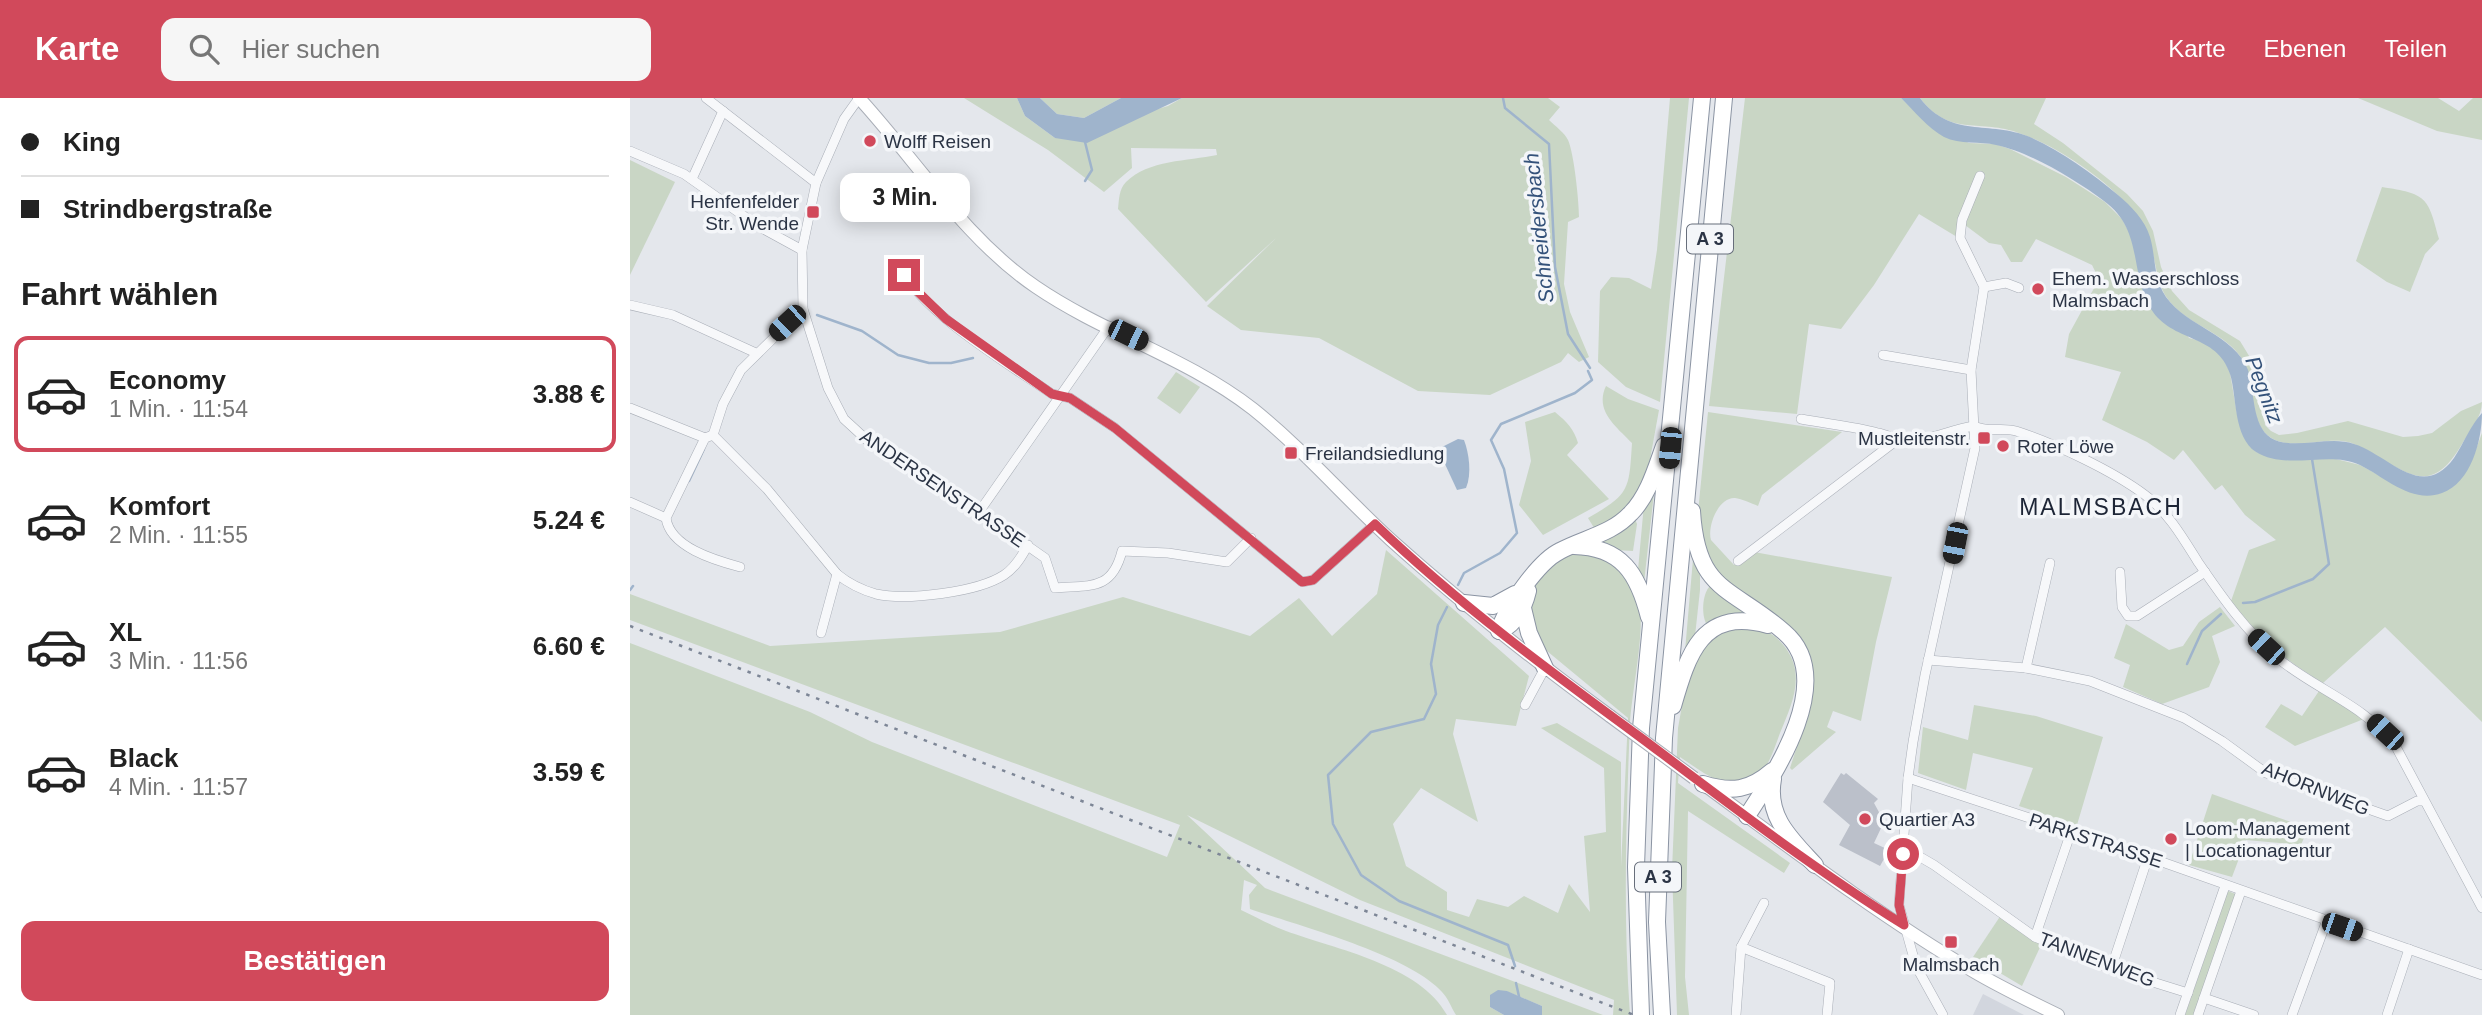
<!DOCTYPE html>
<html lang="de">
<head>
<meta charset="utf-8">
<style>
  body { margin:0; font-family:Arial,sans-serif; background:#f6f6f6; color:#222; height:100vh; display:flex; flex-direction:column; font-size:26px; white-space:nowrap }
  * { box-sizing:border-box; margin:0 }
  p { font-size:23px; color:#767676 }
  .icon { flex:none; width:38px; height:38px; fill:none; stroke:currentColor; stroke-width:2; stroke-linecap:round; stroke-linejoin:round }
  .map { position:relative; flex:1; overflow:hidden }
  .sheet { display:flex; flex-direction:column; background:#fff; width:630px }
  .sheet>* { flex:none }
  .top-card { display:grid; align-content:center; height:154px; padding:0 21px; background:#fff }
  .end { position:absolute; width:32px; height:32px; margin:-16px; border:9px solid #d1495b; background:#fff; box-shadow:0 0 0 4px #fff }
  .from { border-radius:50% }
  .bubble { position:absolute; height:49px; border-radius:14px; background:#fff; box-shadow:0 4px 18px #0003; font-size:23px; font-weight:700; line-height:49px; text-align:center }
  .car { position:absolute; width:21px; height:42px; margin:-21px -10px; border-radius:9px; box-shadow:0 0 5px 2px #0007; background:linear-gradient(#222 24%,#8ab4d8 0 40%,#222 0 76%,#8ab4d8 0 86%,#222 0) }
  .top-card b { display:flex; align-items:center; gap:24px; height:66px; font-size:26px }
  .top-card b+b { border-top:2px solid #e0e0e0 }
  .top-card i { width:18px; height:18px; background:#222 }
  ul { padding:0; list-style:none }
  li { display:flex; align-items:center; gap:21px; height:116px; margin:0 14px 10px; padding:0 7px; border:4px solid transparent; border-radius:14px }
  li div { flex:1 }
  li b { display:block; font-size:26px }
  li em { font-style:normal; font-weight:700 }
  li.selected { border-color:#d1495b }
  li>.icon { width:63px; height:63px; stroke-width:1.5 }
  h2 { padding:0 21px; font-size:32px; line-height:84px }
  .action { display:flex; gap:14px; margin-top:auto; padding:14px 21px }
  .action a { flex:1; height:80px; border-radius:14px; background:#d1495b; color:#fff; font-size:28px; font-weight:700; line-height:80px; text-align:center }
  header { display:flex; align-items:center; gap:42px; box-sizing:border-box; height:98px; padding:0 35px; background:#d1495b; color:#fff }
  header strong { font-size:33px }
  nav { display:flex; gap:38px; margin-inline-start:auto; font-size:24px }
  .search { width:490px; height:63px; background:#f6f6f6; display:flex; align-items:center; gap:18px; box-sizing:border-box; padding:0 24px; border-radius:14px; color:#767676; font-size:26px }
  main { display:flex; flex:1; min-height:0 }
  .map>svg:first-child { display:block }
  .built { fill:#d2d6de }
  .green { fill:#c9d6c5 }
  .water { fill:#9fb4cc }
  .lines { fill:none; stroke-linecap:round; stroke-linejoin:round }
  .stream { stroke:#9fb4cc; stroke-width:2.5 }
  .building { fill:#bbc0ca }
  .street-casing { stroke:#a9aeb7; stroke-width:10 }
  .secondary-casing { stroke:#a9aeb7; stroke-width:14 }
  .highway-casing { stroke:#8b94a3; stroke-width:18 }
  .street { stroke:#f7f8fa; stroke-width:9 }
  .secondary { stroke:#fff; stroke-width:12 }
  .highway { stroke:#fff; stroke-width:16 }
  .rail { stroke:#7d8696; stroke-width:2.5; stroke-dasharray:3.5 7; stroke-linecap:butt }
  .secondary-bridge-casing { stroke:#a9aeb7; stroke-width:14; stroke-linecap:butt }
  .secondary-bridge { stroke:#fff; stroke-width:12 }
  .route { stroke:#d1495b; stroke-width:9 }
  .poi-dot { fill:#d1495b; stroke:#f4f6f9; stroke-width:2.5 }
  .labels { text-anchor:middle; stroke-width:7; stroke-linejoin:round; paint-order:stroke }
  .shield { fill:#f4f6f9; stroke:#676e7b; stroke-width:2 }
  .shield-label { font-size:18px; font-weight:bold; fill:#2b3445 }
  .poi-label { font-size:19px; fill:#2b3445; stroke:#f4f6f9; text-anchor:start }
  .street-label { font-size:19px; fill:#2b3445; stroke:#f4f6f9 }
  .water-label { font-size:21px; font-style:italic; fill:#34527a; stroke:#f4f6f9 }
  .quarter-label { font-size:23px; letter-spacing:2px; fill:#1d2536; stroke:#f4f6f9 }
</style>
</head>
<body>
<header>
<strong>Karte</strong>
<div class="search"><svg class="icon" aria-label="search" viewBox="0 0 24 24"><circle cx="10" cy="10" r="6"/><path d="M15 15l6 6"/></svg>Hier suchen</div>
<nav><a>Karte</a><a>Ebenen</a><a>Teilen</a></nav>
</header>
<main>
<section class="sheet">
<div class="top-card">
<b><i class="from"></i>King</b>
<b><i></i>Strindbergstraße</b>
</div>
<h2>Fahrt wählen</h2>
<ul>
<li class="selected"><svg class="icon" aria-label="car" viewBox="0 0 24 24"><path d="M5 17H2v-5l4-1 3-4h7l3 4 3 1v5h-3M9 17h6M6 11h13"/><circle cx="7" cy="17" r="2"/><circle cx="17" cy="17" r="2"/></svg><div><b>Economy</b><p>1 Min. · 11:54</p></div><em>3.88 €</em></li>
<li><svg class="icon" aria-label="car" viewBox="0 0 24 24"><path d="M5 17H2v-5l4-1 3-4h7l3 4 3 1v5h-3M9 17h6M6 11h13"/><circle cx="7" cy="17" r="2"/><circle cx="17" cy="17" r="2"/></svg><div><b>Komfort</b><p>2 Min. · 11:55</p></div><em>5.24 €</em></li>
<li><svg class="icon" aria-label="car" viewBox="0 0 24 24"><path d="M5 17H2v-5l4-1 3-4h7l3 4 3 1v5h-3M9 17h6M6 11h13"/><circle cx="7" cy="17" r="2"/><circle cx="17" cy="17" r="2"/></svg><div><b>XL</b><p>3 Min. · 11:56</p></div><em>6.60 €</em></li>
<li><svg class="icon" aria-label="car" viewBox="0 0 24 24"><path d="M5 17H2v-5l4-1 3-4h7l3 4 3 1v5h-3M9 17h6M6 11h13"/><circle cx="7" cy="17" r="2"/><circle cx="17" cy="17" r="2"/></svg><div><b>Black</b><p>4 Min. · 11:57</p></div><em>3.59 €</em></li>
</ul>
<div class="action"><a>Bestätigen</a></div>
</section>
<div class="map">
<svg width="1852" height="917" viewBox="0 0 1852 917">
  <rect width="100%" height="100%" fill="#e4e7ec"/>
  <path class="built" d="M 1353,896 L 1394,917 L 1343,917 Z"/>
  <g class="green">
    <path d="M 334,0 L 387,0 L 395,18 L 425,40 L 538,8 L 552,0 L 918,0 L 930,9 L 919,22 C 925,28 935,35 938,42 C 944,55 949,104 949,119 L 938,124 L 934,186 L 940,214 L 959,259 L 949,264 L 938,255 L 931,264 L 860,297 L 788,293 L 689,240 L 611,232 L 577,208 L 646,140 L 576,204 L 488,111 C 489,101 489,91 496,84 C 518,62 558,63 587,57 L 586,51 L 501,50 L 502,70 L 474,94 L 418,52 Z"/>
    <path d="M 410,0 L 491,0 L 454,20 L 427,16 Z"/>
    <path d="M 1040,0 L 1059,0 L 1030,304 L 996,289 L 968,264 L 970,193 L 981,179 L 999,180 L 1021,191 L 1027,152 Z"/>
    <path d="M 1115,0 L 1271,0 L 1294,22 L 1339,45 L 1365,46 L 1380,51 L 1436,79 L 1475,104 L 1492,121 L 1501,138 L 1505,155 L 1559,240 L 1577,245 L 1592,257 L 1600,275 L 1607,316 L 1616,342 L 1626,354 L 1649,360 L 1706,361 L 1730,367 L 1778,393 L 1843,359 L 1852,335 L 1852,624 L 1755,529 L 1693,585 C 1652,560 1631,542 1601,503 L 1619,452 L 1646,442 L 1615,417 L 1592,387 L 1585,392 L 1553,352 L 1544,362 L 1517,344 L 1472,322 L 1491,274 L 1435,259 L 1439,236 L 1469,181 L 1462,167 L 1406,141 L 1392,164 L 1381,164 L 1371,147 L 1359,145 L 1335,127 L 1349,77 L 1327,139 L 1289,116 L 1244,187 L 1211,231 L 1179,226 L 1167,316 L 1079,308 Z"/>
    <path d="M 1290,0 L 1416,0 L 1404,26 L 1433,45 L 1497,96 L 1513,113 L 1523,133 L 1531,169 L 1542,193 L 1559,212 L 1610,243 L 1624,266 L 1632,280 L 1635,327 L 1641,333 L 1649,337 L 1667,335 L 1718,323 L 1773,339 L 1788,338 L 1802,335 L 1831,313 L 1852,304 C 1852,319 1840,332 1832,346 C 1801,399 1780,376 1737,353 C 1731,350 1724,345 1718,344 C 1692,338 1650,358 1632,331 C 1617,307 1627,275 1605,252 C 1584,230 1552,224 1535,197 C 1527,183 1527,171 1523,157 C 1517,135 1509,117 1493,102 C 1465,74 1423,46 1386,34 C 1347,21 1320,39 1290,0 Z"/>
    <path d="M 1728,0 L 1808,0 L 1829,13 L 1843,0 L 1852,0 L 1852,42 L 1807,33 Z"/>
    <path d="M 0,62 L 45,84 L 0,177 Z"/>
    <path d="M 1752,89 C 1796,96 1798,98 1809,141 L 1795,156 L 1780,194 L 1757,184 L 1726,163 Z"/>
    <path d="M 546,274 L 570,289 L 550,316 L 527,300 Z"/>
    <path d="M 976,288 L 998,301 L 1029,312 L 1017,378 L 1004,406 L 966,433 L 958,420 C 1000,396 999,392 1002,345 C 987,329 964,313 976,288 Z"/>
    <path d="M 925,314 C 937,324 944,331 948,345 L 937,357 L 979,401 L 913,437 L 889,407 L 901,363 L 895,324 Z"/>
    <path d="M 1078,314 L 1212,334 L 1132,397 L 1128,408 C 1121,405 1112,401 1105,400 C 1088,399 1077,429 1081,442 L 1104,467 L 1124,454 L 1262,479 L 1246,544 L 1231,623 L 1203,613 L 1197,629 L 1206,634 L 1162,672 L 1160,670 L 1182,602 L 1183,573 L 1179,554 L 1160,529 L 1078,469 L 1068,414 Z"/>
    <path d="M 1025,386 L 1014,485 L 1008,472 L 1014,406 Z"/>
    <path d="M 1005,421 L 1007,426 L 1003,453 L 985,452 L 963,443 Z"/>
    <path d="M 756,452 L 899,578 L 886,628 L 826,621 L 823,636 L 848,724 L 791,690 L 763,726 L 776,768 L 817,794 L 817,812 L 839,819 L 847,801 L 878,809 L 894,798 L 928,815 L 939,786 L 960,814 L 954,738 L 976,734 L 974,670 L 911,630 L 927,625 L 991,664 L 991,769 L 998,620 L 917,553 C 896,526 892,487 924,465 C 962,439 1003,468 1010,509 C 1014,538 1002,593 1000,625 C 996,723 993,819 1000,917 L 983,917 L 984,902 L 730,802 L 557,717 L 635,790 L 973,917 L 912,917 L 912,908 L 876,893 L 860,909 L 874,917 L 826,917 C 821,909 818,900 812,894 C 779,857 669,828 620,811 L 619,797 L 627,787 L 614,782 L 611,812 C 626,819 640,827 656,833 C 705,851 790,867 817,917 L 0,917 L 0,545 L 180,614 L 242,644 L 537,759 L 550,727 L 0,522 L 0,496 L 140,548 L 370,534 L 493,499 L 620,538 L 669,500 L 702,538 L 747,496 Z"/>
    <path d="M 1063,461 L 1070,474 L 1070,492 L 1065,538 L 1055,553 Z"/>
    <path d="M 1080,488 L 1119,516 L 1077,527 C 1071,518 1072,496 1080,488 Z"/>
    <path d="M 1590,509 L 1605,528 L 1582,538 L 1590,564 L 1579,589 L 1532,606 L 1493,589 L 1500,567 L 1484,560 L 1496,526 L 1539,552 L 1553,548 L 1569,524 Z"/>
    <path d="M 1102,529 C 1112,530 1124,530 1134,533 C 1143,535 1149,542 1155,549 C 1176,577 1162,606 1150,635 C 1144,651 1137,677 1119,683 C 1093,693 1070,672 1050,659 L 1048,685 L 1160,765 L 1154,775 L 1058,713 L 1055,879 L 1059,917 L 1047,917 L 1042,772 L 1048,630 L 1056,585 L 1076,542 Z"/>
    <path d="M 1689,593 L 1734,621 L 1665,648 L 1635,629 L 1651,606 L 1672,618 Z"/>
    <path d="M 1344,607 L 1406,618 L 1473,639 L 1447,727 L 1389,708 L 1403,670 L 1343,655 L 1336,692 L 1288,675 L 1293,629 L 1338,642 Z"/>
    <path d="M 1582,696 L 1678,730 L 1671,747 L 1616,742 L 1602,779 L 1559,767 Z"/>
    <path d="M 1598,793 L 1608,797 L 1566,917 L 1555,917 Z"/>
    <path d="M 1371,817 L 1412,845 L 1392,888 L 1343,859 Z"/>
  </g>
  <g class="water">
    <path d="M 387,0 L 410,0 L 427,16 L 454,20 L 491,0 L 552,0 L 457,45 L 425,40 L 395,18 Z"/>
    <path d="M 1271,0 L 1290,0 C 1321,41 1359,22 1400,39 C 1431,53 1462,75 1488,97 C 1501,108 1515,122 1520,139 C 1526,159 1523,180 1536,199 C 1557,229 1604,236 1618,272 C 1625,292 1621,327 1641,340 C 1662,353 1699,337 1724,346 C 1759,357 1792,404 1824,360 C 1834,345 1840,328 1852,315 C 1852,342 1841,385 1812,395 C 1782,406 1756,380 1730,367 C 1699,352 1657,373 1626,354 C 1603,339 1607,298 1600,276 C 1587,235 1542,245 1521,211 C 1499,175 1514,132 1474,103 C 1446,82 1400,54 1366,47 C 1350,43 1330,47 1314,39 C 1298,30 1284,13 1271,0 Z"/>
    <path d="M 828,341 L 834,342 C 839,355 842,376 836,390 L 827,392 L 808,351 Z"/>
    <path d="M 868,892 L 877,893 L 912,908 L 912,917 L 874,917 L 860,909 L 860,897 Z"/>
  </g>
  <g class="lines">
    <g class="stream">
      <path d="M 873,0 L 875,10 L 919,46 L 925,169 L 938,236 L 960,270"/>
      <path d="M 455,83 L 462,72 L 455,44"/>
      <path d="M 187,217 L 232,233 L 268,257 L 299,265 L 321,265 L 343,260"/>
      <path d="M 59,383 L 74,351"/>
      <path d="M 828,487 L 834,475 L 870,455 L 887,435 L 874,371 L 861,342 L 871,326 L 945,295 L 962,282 L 958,273"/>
      <path d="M 0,492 L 3,488"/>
      <path d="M 1613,505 L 1625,504 L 1683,481 L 1699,466 L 1682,361"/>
      <path d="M 817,509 L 808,527 L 801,566 L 806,596 L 794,621 L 741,634 L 698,677 L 703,726 L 731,777 L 769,803 L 878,847 L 885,868"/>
      <path d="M 1557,566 L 1572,533 L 1591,516"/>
      <path d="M 886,885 L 890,903"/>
    </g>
  </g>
  <path class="building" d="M 1211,675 L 1214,677 L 1216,675 L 1248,701 L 1244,705 L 1250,716 L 1252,728 L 1244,745 L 1259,752 L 1250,768 L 1209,747 L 1220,727 L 1193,704 Z"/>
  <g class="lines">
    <g class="street-casing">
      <g id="street">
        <path d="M 76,0 L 186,85"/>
        <path d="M 229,0 L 214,21 L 186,85 L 172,152 L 173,211 L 198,290 L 214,321 L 238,343 L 349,414 L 415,460 L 425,490 C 460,487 482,493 492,453 L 538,455 L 597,464 L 621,440"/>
        <path d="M 0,53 L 54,76 L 128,128 L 172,152"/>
        <path d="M 62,81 L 93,13"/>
        <path d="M 272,171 C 291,214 382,268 422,296 L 440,300 L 485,330 L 672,484 L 683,482 L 745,426"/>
        <path d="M 1354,189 L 1376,185 L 1389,190"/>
        <path d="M 0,207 L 43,217 L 126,255"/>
        <path d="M 1253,257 L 1341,272"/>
        <path d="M 0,310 L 75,340"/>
        <path d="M 1171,321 C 1197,326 1223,328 1248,335 C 1259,337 1268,344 1280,343 C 1303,342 1322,331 1344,328"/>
        <path d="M 1344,328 C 1358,335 1371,329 1386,333 C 1424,345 1483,373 1515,397 C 1538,414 1553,440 1568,464 C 1592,499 1617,535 1650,562 C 1689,593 1734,607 1765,647 L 1852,810"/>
        <path d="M 83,337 L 137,391 L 207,476 C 218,485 232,492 246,496 C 277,503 348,494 374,477 C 385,470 392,458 398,447"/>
        <path d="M 83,337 L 75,340 L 36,420 C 40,449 84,462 110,469"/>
        <path d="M 83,337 L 93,306 L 111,272 L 173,211"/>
        <path d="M 0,404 L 36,420"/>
        <path d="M 349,414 L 479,228"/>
        <path d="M 1108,463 L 1267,342"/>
        <path d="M 1490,474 L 1492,509 L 1498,518 L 1507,518 L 1575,474"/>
        <path d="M 191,535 L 207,476"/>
        <path d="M 1298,562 L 1396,570 L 1460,583 L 1554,620 L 1592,643 L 1636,675 L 1758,718 L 1787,703 L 1794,703"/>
        <path d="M 1396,570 L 1420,465"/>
        <path d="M 895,607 L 915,570"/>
        <path d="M 1278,680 L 1518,759 L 1852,877"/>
        <path d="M 1273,756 L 1285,756 L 1304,767 L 1405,839 L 1481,871 L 1558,895"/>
        <path d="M 1405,839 L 1441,734"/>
        <path d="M 1111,849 L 1200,885 L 1197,917"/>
        <path d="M 1481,871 L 1518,759"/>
        <path d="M 1574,900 L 1624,917"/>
        <path d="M 1106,917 L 1111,849 L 1134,805"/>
        <path d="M 1313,917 L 1286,868 L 1269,807 L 1278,680 L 1283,644 L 1295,577 L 1345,350 L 1341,272 L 1354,189 L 1330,140 L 1332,122 L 1350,78"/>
        <path d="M 1550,917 L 1595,788"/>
        <path d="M 1568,917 L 1611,793"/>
        <path d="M 1662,917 L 1697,822"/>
        <path d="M 1757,917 L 1779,851"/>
      </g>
    </g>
    <g class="secondary-casing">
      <g id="secondary">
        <path d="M 229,0 C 286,62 335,141 406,189 C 475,236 556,259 623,311 C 673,351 714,399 761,442 C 831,505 905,563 980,618"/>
        <path d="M 1076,688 C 1163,752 1250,818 1343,873 C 1370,889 1399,903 1428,917"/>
      </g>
    </g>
    <g class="highway-casing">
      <g id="highway">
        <path d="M 1062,413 C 1067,495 1101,488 1154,534 C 1208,580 1146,674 1117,718"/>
        <path d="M 944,448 C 992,449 1008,476 1019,519"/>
        <path d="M 834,505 L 863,508 L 885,496"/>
        <path d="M 893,510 L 899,535 L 915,570"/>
        <path d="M 869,533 C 875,511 909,463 930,453 C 954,440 982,436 1001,415 C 1018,398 1026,370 1034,348"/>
        <path d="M 870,533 C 887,525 894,510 898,493"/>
        <path d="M 1043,608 C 1058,556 1072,509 1138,527"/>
        <path d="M 1143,681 C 1136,719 1161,741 1185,767"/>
        <path d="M 1073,686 C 1102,695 1120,692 1142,673"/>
        <path d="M 1011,917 L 1006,769 L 1011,630 L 1072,0"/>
        <path d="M 1032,917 L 1027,824 L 1034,640 L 1094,0"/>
      </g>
    </g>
    <use href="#street" class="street"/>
    <use href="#secondary" class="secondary"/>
    <use href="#highway" class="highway"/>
    <path class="rail" d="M 0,528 L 1004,917"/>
    <g class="secondary-bridge-casing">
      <path id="secondary-bridge" d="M 980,618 L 1064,680"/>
    </g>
    <use href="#secondary-bridge" class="secondary-bridge"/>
  </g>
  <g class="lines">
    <path class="route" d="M 274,177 L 286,192 L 316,221 L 422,296 L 440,300 L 485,330 L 672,484 L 683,482 L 745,426 C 828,506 921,574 1014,642 C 1099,706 1184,771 1274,827 L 1269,807 L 1273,756"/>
  </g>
  <g class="poi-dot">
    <circle cx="240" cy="43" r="7"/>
    <rect x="176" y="107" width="14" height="14" rx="3.5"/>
    <circle cx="1408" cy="191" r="7"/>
    <rect x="1347" y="333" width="14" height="14" rx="3.5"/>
    <circle cx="1373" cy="348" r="7"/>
    <rect x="654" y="348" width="14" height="14" rx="3.5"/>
    <circle cx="1235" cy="721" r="7"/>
    <circle cx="1541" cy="741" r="7"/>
    <rect x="1314" y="837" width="14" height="14" rx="3.5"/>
  </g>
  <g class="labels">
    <g class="shield">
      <rect x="1057" y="126.5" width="46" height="29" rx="5"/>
      <rect x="1005" y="764.5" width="46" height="29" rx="5"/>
    </g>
    <g class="shield-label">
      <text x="1080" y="147">A 3</text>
      <text x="1028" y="785">A 3</text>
    </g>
    <g class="poi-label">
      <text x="254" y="50">Wolff Reisen</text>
      <text x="169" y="110" text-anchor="end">Henfenfelder<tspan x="169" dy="22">Str. Wende</tspan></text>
      <text x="1422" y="187">Ehem. Wasserschloss<tspan x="1422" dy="22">Malmsbach</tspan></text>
      <text x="1340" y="347" text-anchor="end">Mustleitenstr.</text>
      <text x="1387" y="355">Roter Löwe</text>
      <text x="675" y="362">Freilandsiedlung</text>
      <text x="1249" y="728">Quartier A3</text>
      <text x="1555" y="737">Loom-Management<tspan x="1555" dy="22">| Locationagentur</tspan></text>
      <text x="1321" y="873" text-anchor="middle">Malmsbach</text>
    </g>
    <g class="street-label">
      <text transform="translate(313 390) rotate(34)" y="7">ANDERSENSTRASSE</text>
      <text transform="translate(1686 690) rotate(22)" y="7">AHORNWEG</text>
      <text transform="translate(1466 742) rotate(18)" y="7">PARKSTRASSE</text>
      <text transform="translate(1467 861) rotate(21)" y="7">TANNENWEG</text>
    </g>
    <g class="water-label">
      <text transform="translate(909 130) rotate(-96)" y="7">Schneidersbach</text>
      <text transform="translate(1634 292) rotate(69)" y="7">Pegnitz</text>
    </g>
    <g class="quarter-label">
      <text x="1471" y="417">MALMSBACH</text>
    </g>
  </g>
</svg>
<i class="end from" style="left:1273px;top:756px"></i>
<i class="end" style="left:274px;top:177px"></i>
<div class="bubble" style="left:210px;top:75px;width:130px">3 Min.</div>
<i class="car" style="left:157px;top:225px;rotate:227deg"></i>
<i class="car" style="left:498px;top:237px;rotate:116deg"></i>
<i class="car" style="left:1040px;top:350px;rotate:185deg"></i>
<i class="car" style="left:1325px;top:445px;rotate:191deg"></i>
<i class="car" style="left:1636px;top:549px;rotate:313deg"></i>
<i class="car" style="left:1755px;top:634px;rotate:313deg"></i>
<i class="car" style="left:1712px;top:829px;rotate:109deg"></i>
</div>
</main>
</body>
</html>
